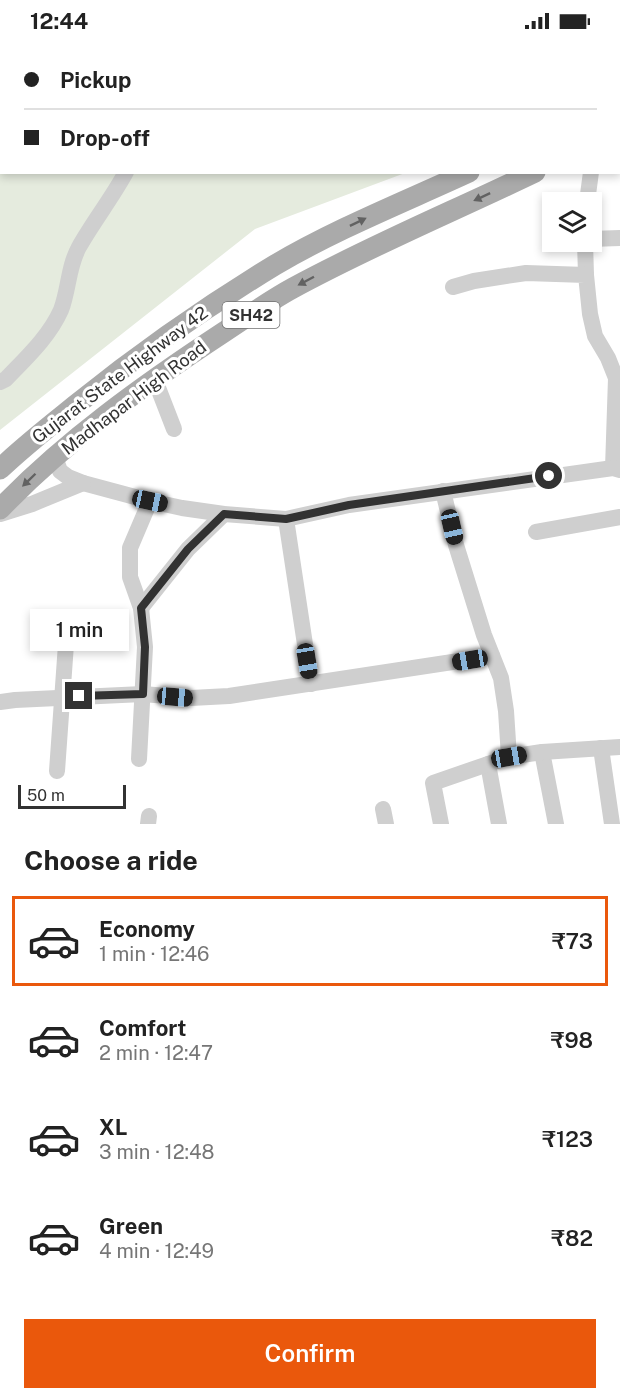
<!DOCTYPE html>
<html lang="en">
<head>
<meta charset="utf-8">
<style>
  body { margin:0; font-family:"Public Sans",sans-serif; background:#f2f2f2; color:#222; height:100vh; display:flex; flex-direction:column; font-size:22px; white-space:nowrap }
  * { box-sizing:border-box; margin:0 }
  p { font-size:20px; color:#767676 }
  .icon { flex:none; width:33px; height:33px; fill:none; stroke:currentColor; stroke-width:2; stroke-linecap:round; stroke-linejoin:round }
  .map { position:relative; height:782px; overflow:hidden }
  .sheet { display:flex; flex-direction:column; background:#fff; flex:1 }
  .sheet>* { flex:none }
  .guide { position:absolute; left:0px; top:0px; width:621px; height:132px; box-shadow:0 3px 9px #0003; display:grid; align-content:center; height:132px; padding:0 24px; background:#fff }
  .controls { position:absolute; left:542px; top:150px; display:grid; gap:12px }
  .controls a { display:grid; place-items:center; width:60px; height:60px; border-radius:0px; background:#fff; box-shadow:0 3px 9px #0003; font-size:30px }
  .scale { position:absolute; left:18px; bottom:15px; width:108px; box-sizing:border-box; padding-left:6px; border:3px solid #323232; border-top:0; font-size:16px; line-height:21px; white-space:nowrap; color:#323232; -webkit-text-stroke:4px #fff; paint-order:stroke }
  .end { position:absolute; width:27px; height:27px; margin:-14px; border:8px solid #323232; background:#fff; box-shadow:0 0 0 3px #fff }
  .from { border-radius:50% }
  .bubble { position:absolute; height:42px; border-radius:0px; background:#fff; box-shadow:0 3px 9px #0003; font-size:20px; font-weight:600; line-height:42px; text-align:center }
  .car { position:absolute; width:18px; height:36px; margin:-18px -9px; border-radius:8px; box-shadow:0 0 4px 2px #0007; background:linear-gradient(#222 24%,#8ab4d8 0 40%,#222 0 76%,#8ab4d8 0 86%,#222 0) }
  .guide b { display:flex; align-items:center; gap:21px; height:57px; font-size:22px }
  .guide b+b { border-top:2px solid #e0e0e0 }
  .guide i { width:15px; height:15px; background:#222 }
  ul { padding:0; list-style:none }
  li { display:flex; align-items:center; gap:18px; height:90px; margin:0 12px 9px; padding:0 12px; border:3px solid transparent; border-radius:0px }
  li div { flex:1 }
  li b { display:block; font-size:22px }
  li em { font-style:normal; font-weight:600 }
  li.on { border-color:#ea580c }
  li>.icon { width:54px; height:54px; stroke-width:1.5 }
  h2 { padding:0 24px; font-size:27px; line-height:72px }
  .button { display:flex; gap:12px; margin-top:auto; padding:12px 24px }
  .button a { flex:1; height:69px; border-radius:0px; background:#ea580c; color:#fff; font-size:24px; font-weight:600; line-height:69px; text-align:center }
  .status { display:flex; justify-content:space-between; align-items:center; height:42px; padding:0 30px; background:#fff; direction:ltr }
  .status svg { height:16px; fill:currentColor }
  .map>svg:first-child { display:block }
  .green { fill:#e5ebde }
  .lines { fill:none; stroke-linecap:round; stroke-linejoin:round }
  .minor { stroke:#cfcfcf; stroke-width:16 }
  .major { stroke:#aaa; stroke-width:21 }
  .oneway { fill:#626262 }
  .route { stroke:#323232; stroke-width:8 }
  .labels { text-anchor:middle; stroke-width:6; stroke-linejoin:round; paint-order:stroke }
  .shield { fill:#fff; stroke:#707070; stroke-width:1.5 }
  .shield-label { font-size:16px; font-weight:bold; fill:#323232 }
  .street-label { font-size:18px; fill:#323232; stroke:#fff }
</style>
</head>
<body>
<div class="status"><b>12:44</b><svg viewBox="0 0 49 12"><path d="M0 12V9h3v3zM5 12V6h3v6zM10 12V3h3v9zM15 12V0h3v12zM26 1h20v11H26zM47 4h2v5h-2z"/></svg></div>
<div class="map">
<svg width="620" height="782" viewBox="0 0 620 782">
  <rect width="100%" height="100%" fill="#fff"/>
  <path class="green" d="M 0,0 L 620,0 L 620,12 L 620,2 L 2,2 L 2,130 L 405,131 L 255,187 L 0,388 Z"/>
  <g class="lines">
    <g class="minor">
      <path d="M 171,2 L 173,0"/>
      <path d="M 587,160 L 591,130"/>
      <path d="M 591,197 L 620,196"/>
      <path d="M 585,200 L 586,233"/>
      <path d="M 453,245 L 474,239 L 526,231 L 586,233 L 590,272 L 595,294 L 608,316 L 616,336 L 613,426"/>
      <path d="M 155,338 L 174,387"/>
      <path d="M 0,340 L 6,337 C 26,316 49,295 61,268 C 69,247 68,225 79,205 C 93,180 112,156 126,130"/>
      <path d="M 55,415 L 60,429 L 68,435 L 83,441 L 150,459 L 182,466 L 224,472 L 286,477 L 349,463 L 613,426 L 620,428"/>
      <path d="M 443,449 L 456,503 L 484,593 L 501,636 L 506,669 L 509,715 L 488,722 L 499,782"/>
      <path d="M 0,472 L 32,462 L 83,441"/>
      <path d="M 286,477 L 311,642"/>
      <path d="M 536,490 L 620,475"/>
      <path d="M 141,566 L 188,507 L 224,472"/>
      <path d="M 0,660 L 15,658 L 143,652 L 191,656 L 229,654 L 492,614"/>
      <path d="M 601,706 L 612,782"/>
      <path d="M 542,710 L 556,782"/>
      <path d="M 509,715 L 542,710 L 620,705"/>
      <path d="M 139,717 L 145,605 L 141,566 L 130,535 L 130,506 L 150,459"/>
      <path d="M 57,729 L 66,602"/>
      <path d="M 383,767 L 386,782"/>
      <path d="M 148,782 L 149,774"/>
      <path d="M 441,782 L 433,741 L 488,722"/>
    </g>
    <g class="major">
      <path d="M 0,427 C 24,404 51,383 77,362 C 139,312 206,265 275,223 C 336,187 404,160 469,130"/>
      <path d="M 0,467 C 65,399 145,342 224,290 C 247,275 269,259 293,246 C 372,203 454,169 535,130"/>
    </g>
  </g>
  <defs><path id="oneway-solid" d="M-6-.8H1V-3.2L6.5 0L1 3.2V.8H-6Z" transform="scale(1.5)"/></defs>
  <g class="oneway">
    <use href="#oneway-solid" transform="translate(482 155) rotate(155)"/>
    <use href="#oneway-solid" transform="translate(358 180) rotate(-26)"/>
    <use href="#oneway-solid" transform="translate(306 239) rotate(152)"/>
    <use href="#oneway-solid" transform="translate(29 438) rotate(136)"/>
  </g>
  <g class="lines">
    <path class="route" d="M 79,654 L 143,652 L 145,605 L 141,566 L 188,507 L 224,472 L 286,477 L 349,463 L 549,434"/>
  </g>
  <g class="labels">
    <rect class="shield" x="222.5" y="260" width="57" height="26" rx="4.5"/>
    <g class="shield-label">
      <text x="251" y="279">SH42</text>
    </g>
    <g class="street-label">
      <text transform="translate(120 333) rotate(-37)" y="6">Gujarat State Highway 42</text>
      <text transform="translate(134 356) rotate(-37)" y="6">Madhapar High Road</text>
    </g>
  </g>
</svg>
<div class="controls">
<a><svg class="icon" aria-label="layers" viewBox="0 0 24 24"><path d="M12 4l9 5-9 5-9-5zM3 14l9 5 9-5"/></svg></a>
</div>
<div class="scale">50 m</div>
<i class="end from" style="left:549px;top:434px"></i>
<i class="end" style="left:79px;top:654px"></i>
<div class="bubble" style="left:30px;top:567px;width:99px">1 min</div>
<i class="car" style="left:150px;top:459px;rotate:102deg"></i>
<i class="car" style="left:452px;top:485px;rotate:167deg"></i>
<i class="car" style="left:470px;top:618px;rotate:261deg"></i>
<i class="car" style="left:307px;top:619px;rotate:171deg"></i>
<i class="car" style="left:175px;top:655px;rotate:95deg"></i>
<i class="car" style="left:509px;top:715px;rotate:80deg"></i>
<div class="guide">
<b><i class="from"></i>Pickup</b>
<b><i></i>Drop-off</b>
</div>
</div>
<section class="sheet">
<h2>Choose a ride</h2>
<ul>
<li class="on"><svg class="icon" aria-label="car" viewBox="0 0 24 24"><path d="M5 17H2v-5l4-1 3-4h7l3 4 3 1v5h-3M9 17h6M6 11h13"/><circle cx="7" cy="17" r="2"/><circle cx="17" cy="17" r="2"/></svg><div><b>Economy</b><p>1 min · 12:46</p></div><em>₹73</em></li>
<li><svg class="icon" aria-label="car" viewBox="0 0 24 24"><path d="M5 17H2v-5l4-1 3-4h7l3 4 3 1v5h-3M9 17h6M6 11h13"/><circle cx="7" cy="17" r="2"/><circle cx="17" cy="17" r="2"/></svg><div><b>Comfort</b><p>2 min · 12:47</p></div><em>₹98</em></li>
<li><svg class="icon" aria-label="car" viewBox="0 0 24 24"><path d="M5 17H2v-5l4-1 3-4h7l3 4 3 1v5h-3M9 17h6M6 11h13"/><circle cx="7" cy="17" r="2"/><circle cx="17" cy="17" r="2"/></svg><div><b>XL</b><p>3 min · 12:48</p></div><em>₹123</em></li>
<li><svg class="icon" aria-label="car" viewBox="0 0 24 24"><path d="M5 17H2v-5l4-1 3-4h7l3 4 3 1v5h-3M9 17h6M6 11h13"/><circle cx="7" cy="17" r="2"/><circle cx="17" cy="17" r="2"/></svg><div><b>Green</b><p>4 min · 12:49</p></div><em>₹82</em></li>
</ul>
<div class="button"><a>Confirm</a></div>
</section>
</body>
</html>
